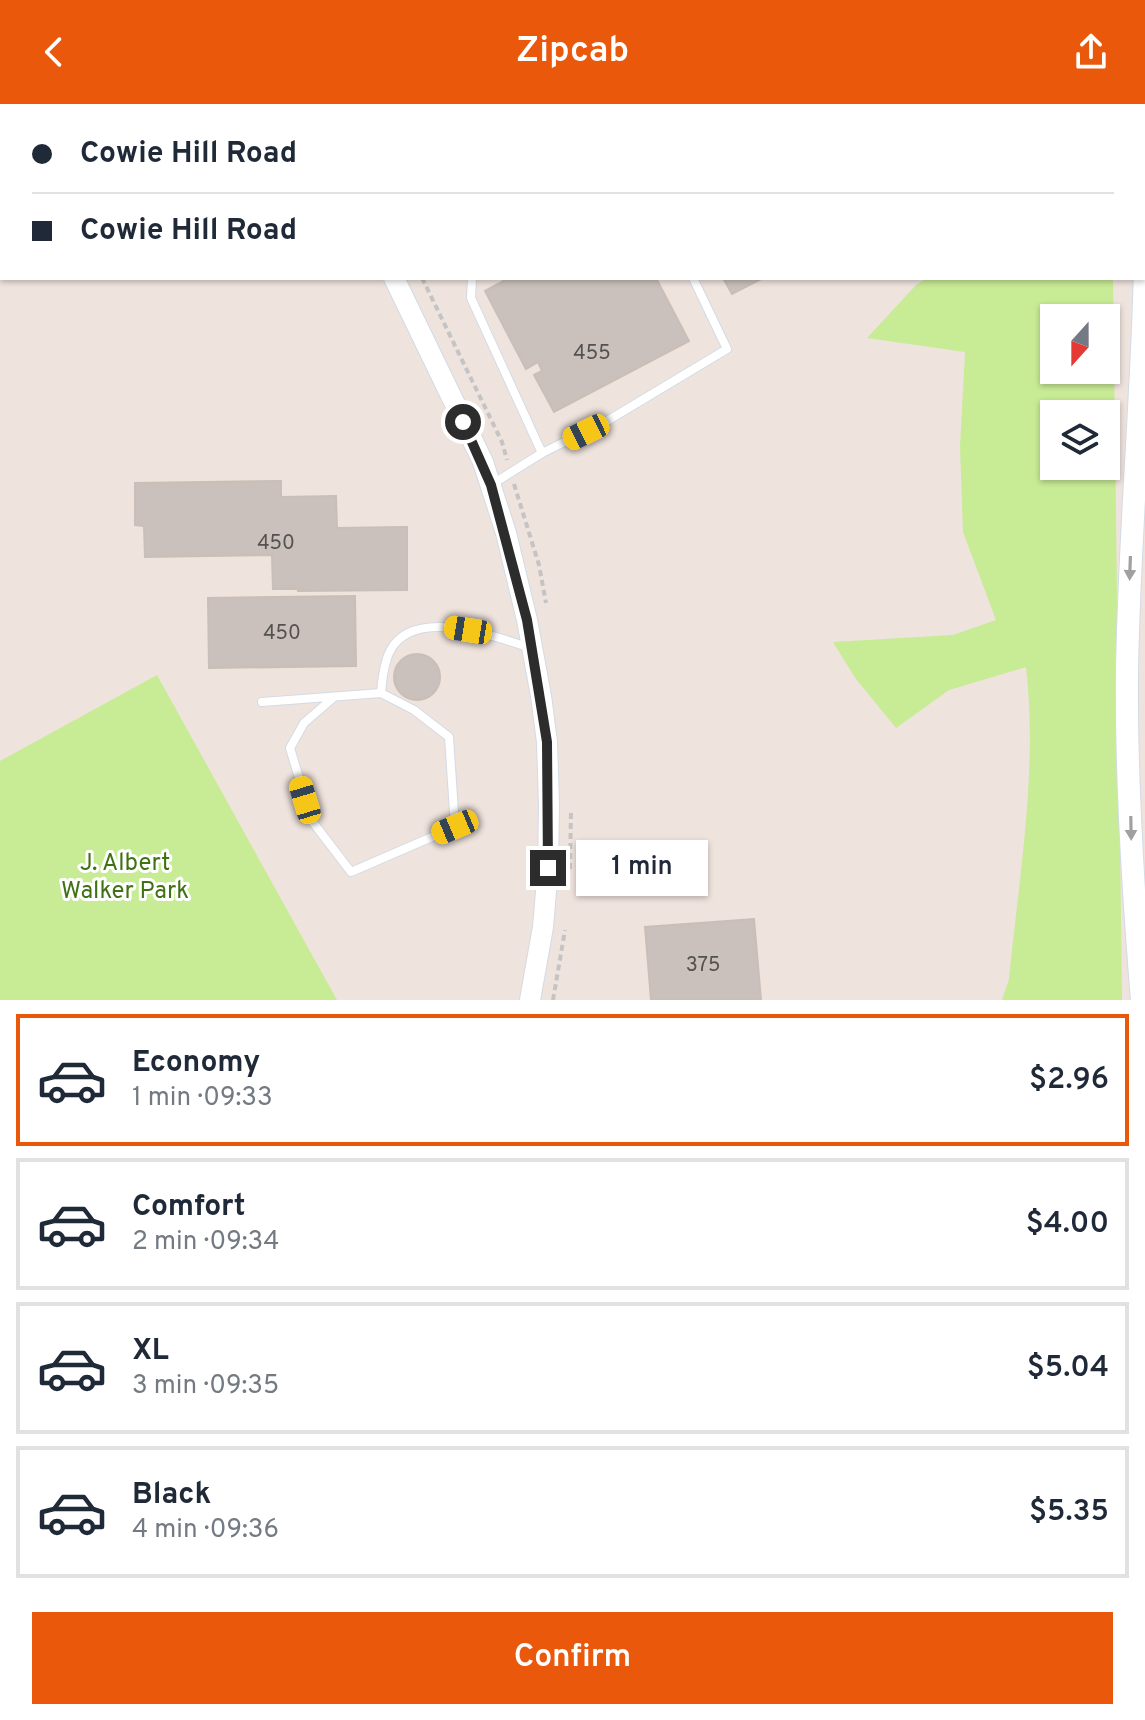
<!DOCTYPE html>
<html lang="en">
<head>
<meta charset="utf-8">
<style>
  body { margin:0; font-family:Overpass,sans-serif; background:#f2f2f3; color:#1f2937; height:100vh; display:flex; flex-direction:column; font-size:30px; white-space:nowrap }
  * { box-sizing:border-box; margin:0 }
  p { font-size:26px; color:#747a83 }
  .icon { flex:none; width:44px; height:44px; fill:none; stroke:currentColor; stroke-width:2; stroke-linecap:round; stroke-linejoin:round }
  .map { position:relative; height:896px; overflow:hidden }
  .details { display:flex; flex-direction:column; background:#fff; flex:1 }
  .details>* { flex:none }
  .top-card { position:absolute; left:0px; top:0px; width:1146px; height:176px; box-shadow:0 2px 6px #0004; display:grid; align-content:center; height:176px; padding:0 32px; background:#fff }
  .needle { width:52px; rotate:201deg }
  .controls { position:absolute; left:1040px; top:200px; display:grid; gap:16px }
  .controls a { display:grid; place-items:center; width:80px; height:80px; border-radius:0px; background:#fff; box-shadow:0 2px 6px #0004; font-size:40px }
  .end { position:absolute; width:36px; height:36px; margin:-18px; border:10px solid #2c2c2c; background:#fff; box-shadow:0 0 0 4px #fff }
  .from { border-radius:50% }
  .bubble { position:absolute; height:56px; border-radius:0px; background:#fff; box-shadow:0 2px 6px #0004; font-size:26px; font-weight:600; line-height:56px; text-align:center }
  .car { position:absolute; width:24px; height:48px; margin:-24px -12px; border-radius:10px; box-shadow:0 0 6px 2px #0007; background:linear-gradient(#f5c518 24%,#345 0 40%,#f5c518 0 76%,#345 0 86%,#f5c518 0) }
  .top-card b { display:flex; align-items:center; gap:28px; height:76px; font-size:30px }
  .top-card b+b { border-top:2px solid #e0e1e3 }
  .top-card i { width:20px; height:20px; background:#1f2937 }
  ul { padding:14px 0 0; list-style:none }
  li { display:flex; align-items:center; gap:24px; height:132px; margin:0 16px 12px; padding:0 16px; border:4px solid #e0e1e3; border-radius:0px }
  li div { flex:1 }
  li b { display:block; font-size:30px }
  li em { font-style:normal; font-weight:600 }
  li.current { border-color:#ea580c }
  li>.icon { width:72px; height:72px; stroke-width:1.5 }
  .primary-button { display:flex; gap:16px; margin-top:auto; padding:16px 32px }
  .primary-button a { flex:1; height:92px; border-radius:0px; background:#ea580c; color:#fff; font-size:32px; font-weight:600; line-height:92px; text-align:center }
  header { display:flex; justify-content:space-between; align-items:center; height:104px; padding:0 32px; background:#ea580c; color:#fff; font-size:36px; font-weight:600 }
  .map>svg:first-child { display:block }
  .green { fill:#c8eb95; fill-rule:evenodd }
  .building { fill:#cac1bc; stroke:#cbbeb6; stroke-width:2 }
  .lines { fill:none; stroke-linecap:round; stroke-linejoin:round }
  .service-casing { stroke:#d2dbe6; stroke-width:10 }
  .tertiary-casing { stroke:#d2dbe6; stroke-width:22 }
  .secondary-casing { stroke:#d2dbe6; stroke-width:24 }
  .path { stroke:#c4c4c4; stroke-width:4; stroke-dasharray:6 4; stroke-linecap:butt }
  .service { stroke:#fff; stroke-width:8 }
  .tertiary { stroke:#fff; stroke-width:20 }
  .secondary { stroke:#fff; stroke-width:22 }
  .oneway { fill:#a0a0a0 }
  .route { stroke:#2c2c2c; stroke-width:10 }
  .labels { text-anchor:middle; stroke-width:6; stroke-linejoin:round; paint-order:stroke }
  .number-label { font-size:20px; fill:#545150 }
  .park-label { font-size:24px; fill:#407213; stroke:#fff }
</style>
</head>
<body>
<header><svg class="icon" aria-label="back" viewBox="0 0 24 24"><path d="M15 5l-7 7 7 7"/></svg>Zipcab<svg class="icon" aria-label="share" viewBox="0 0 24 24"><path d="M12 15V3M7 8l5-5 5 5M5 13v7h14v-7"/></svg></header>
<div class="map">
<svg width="1145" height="896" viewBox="0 0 1145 896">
  <rect width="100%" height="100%" fill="#efe3dd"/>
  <g class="green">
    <path d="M 927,174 L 1113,174 L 1122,896 L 1002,896 L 1009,875 C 1019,774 1038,664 1026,563 L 949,586 L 896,624 L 856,575 L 833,538 L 953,531 L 996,516 L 963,428 L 960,342 L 965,248 L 867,234 L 916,181 ZM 1054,214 L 1106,214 L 1106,266 L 1054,266 ZM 1054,310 L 1106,310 L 1106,362 L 1054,362 Z"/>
    <path d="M 157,571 L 337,896 L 0,896 L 0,657 Z"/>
  </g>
  <g class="building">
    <path d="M 504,0 L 564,0 L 565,2 L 506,2 Z"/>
    <path d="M 509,174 L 656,174 L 689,237 L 554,308 L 534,271 L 542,267 L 538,258 L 526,265 L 485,187 Z"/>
    <path d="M 723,174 L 763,174 L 732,190 Z"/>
    <path d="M 281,377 L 281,393 L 336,392 L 337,424 L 407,423 L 407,486 L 298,487 L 298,485 L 273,485 L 272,451 L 145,453 L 144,422 L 135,421 L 135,379 Z"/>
    <path d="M 355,492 L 356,562 L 209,564 L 208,494 Z"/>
    <circle cx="417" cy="573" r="23"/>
    <path d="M 754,815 L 761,896 L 651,896 L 645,823 Z"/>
  </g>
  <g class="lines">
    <g class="service-casing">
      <g id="service">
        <path d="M 609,0 L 610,2"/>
        <path d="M 452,2 L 456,0"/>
        <path d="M 472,174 L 471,194 L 542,349 L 491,381"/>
        <path d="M 542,349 L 607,317 L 727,245 L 693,174"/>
        <path d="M 381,589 C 382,576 384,559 390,547 C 413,502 496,532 530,544"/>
        <path d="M 262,598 L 381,589 L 414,606 L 449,633 L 455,723 L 351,768 L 312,717 L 290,644 L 304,619 L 333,594"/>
      </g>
    </g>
    <g class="tertiary-casing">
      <g id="tertiary">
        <path d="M 312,0 L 313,2"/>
        <path d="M 394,174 L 483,358 L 506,429 L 527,516 L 541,592 L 547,638 L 549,701 L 548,764 L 543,823 L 530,896"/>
      </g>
    </g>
    <g class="secondary-casing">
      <g id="secondary">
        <path d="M 1143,0 L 1144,2"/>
        <path d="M 1144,20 L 1145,56"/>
        <path d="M 1142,896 C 1133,787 1126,678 1127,569 C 1129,433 1142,298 1145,163"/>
      </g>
    </g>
    <g class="path">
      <path d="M 339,0 L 340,2"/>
      <path d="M 422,174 L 502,338 L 507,356"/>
      <path d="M 514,380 L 539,461 L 546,499"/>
      <path d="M 570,765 L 571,706"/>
      <path d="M 553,896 L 565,826"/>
    </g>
    <use href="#service" class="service"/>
    <use href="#tertiary" class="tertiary"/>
    <use href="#secondary" class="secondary"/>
  </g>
  <defs><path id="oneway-solid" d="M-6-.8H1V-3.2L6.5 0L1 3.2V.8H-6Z" transform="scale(2)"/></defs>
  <g class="oneway">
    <use href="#oneway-solid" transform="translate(1130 464) rotate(92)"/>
    <use href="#oneway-solid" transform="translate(1131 724) rotate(89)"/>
  </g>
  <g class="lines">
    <path class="route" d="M 463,318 L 491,381 L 527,516 L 547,638 L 548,764"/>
  </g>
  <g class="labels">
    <g class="number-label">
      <text x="592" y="255">455</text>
      <text x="276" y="445">450</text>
      <text x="282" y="535">450</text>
      <text x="703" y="867">375</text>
    </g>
    <g class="park-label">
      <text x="125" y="766">J. Albert<tspan x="125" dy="28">Walker Park</tspan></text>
    </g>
  </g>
</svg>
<div class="controls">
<a><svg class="needle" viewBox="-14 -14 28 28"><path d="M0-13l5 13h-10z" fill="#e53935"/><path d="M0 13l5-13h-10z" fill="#747a83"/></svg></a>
<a><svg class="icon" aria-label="layers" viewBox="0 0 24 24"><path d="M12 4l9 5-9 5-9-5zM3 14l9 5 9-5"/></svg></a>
</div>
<i class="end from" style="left:463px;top:318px"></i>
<i class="end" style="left:548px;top:764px"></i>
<div class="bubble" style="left:576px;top:736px;width:132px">1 min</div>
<i class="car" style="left:586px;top:328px;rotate:244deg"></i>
<i class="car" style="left:468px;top:526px;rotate:279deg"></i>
<i class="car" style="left:305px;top:696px;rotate:343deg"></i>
<i class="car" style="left:455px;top:723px;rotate:247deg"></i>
<div class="top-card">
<b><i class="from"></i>Cowie Hill Road</b>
<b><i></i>Cowie Hill Road</b>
</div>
</div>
<section class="details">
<ul>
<li class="current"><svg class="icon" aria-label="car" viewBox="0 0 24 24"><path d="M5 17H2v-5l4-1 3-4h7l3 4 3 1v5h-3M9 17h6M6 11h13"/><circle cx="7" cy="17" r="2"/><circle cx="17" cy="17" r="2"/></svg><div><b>Economy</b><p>1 min · 09:33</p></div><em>$2.96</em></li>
<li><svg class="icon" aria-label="car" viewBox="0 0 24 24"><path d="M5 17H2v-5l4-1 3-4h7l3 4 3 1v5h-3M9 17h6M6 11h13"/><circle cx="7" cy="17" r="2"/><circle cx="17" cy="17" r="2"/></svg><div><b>Comfort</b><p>2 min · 09:34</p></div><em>$4.00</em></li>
<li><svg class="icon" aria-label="car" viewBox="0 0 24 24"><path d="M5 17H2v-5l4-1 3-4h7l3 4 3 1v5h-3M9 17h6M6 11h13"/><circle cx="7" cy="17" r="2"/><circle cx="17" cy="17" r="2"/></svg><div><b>XL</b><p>3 min · 09:35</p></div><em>$5.04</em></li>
<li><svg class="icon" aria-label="car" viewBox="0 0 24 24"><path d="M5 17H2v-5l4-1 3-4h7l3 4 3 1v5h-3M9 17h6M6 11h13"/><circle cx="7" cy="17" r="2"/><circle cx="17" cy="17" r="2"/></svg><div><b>Black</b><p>4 min · 09:36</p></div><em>$5.35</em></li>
</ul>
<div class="primary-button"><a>Confirm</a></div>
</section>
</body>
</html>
